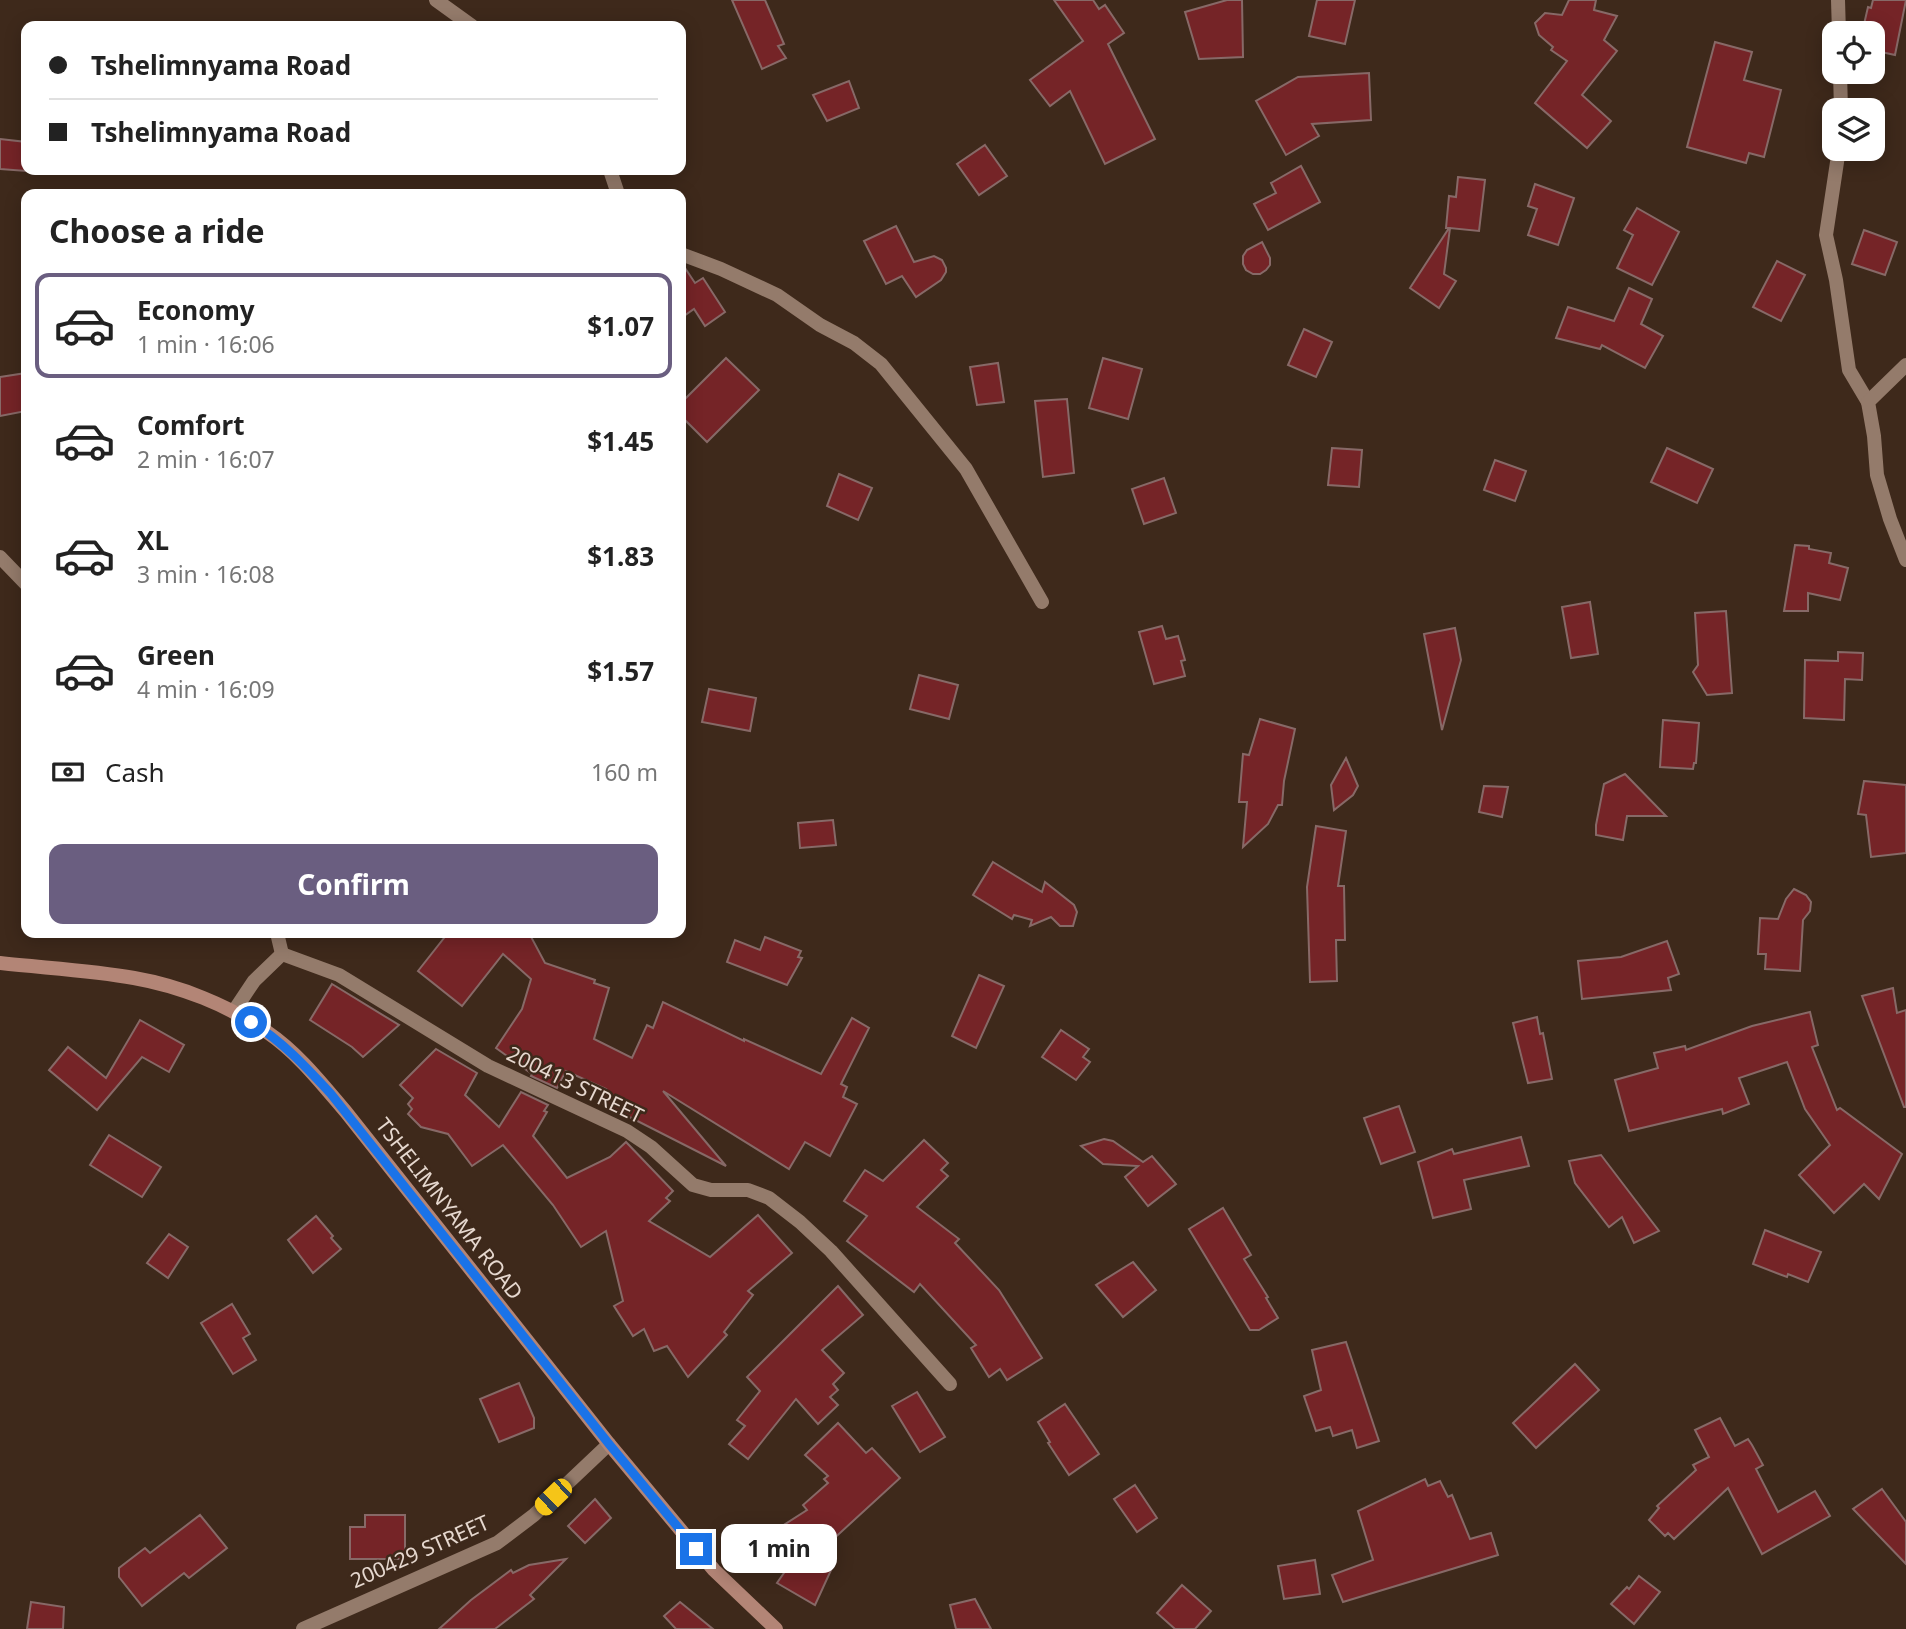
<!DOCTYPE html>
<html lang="en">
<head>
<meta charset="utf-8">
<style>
  body { margin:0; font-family:"Noto Sans",sans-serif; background:#f2f2f2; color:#222; height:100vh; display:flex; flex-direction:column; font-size:26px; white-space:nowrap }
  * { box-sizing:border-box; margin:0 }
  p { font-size:23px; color:#767676 }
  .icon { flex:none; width:38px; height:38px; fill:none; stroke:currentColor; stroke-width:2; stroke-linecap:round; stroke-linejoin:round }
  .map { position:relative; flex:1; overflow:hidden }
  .sheet { position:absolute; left:21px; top:189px; width:665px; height:749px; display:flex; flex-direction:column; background:#fff; border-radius:14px; box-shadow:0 4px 18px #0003 }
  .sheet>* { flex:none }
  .guide { position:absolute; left:21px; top:21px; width:665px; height:154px; border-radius:14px; box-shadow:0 4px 18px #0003; display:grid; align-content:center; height:154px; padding:0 28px; background:#fff }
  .buttons { position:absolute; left:1822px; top:21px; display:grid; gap:14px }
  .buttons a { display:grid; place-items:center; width:63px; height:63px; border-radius:14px; background:#fff; box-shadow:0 4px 18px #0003; font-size:35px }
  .end { position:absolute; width:32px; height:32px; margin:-16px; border:9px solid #1a73e8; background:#fff; box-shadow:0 0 0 4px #fff }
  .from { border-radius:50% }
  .bubble { position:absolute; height:49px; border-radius:14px; background:#fff; box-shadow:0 4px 18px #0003; font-size:23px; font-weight:700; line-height:49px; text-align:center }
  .car { position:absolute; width:21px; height:42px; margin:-21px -10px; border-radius:9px; box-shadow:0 0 5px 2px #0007; background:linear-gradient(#f5c518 24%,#345 0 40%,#f5c518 0 76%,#345 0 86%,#f5c518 0) }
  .guide b { display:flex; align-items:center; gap:24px; height:66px; font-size:26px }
  .guide b+b { border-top:2px solid #e0e0e0 }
  .guide i { width:18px; height:18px; background:#222 }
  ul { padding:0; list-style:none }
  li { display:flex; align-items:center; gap:21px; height:105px; margin:0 14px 10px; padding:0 14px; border:4px solid transparent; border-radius:14px }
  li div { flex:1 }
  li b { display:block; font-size:26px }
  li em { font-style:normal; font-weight:700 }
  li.on { border-color:#6a5e80 }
  li>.icon { width:63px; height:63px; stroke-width:1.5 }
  h2 { padding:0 28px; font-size:32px; line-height:84px }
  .pay { display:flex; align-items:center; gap:18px; height:77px; padding:0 28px; font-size:26px }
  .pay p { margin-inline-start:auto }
  .button { display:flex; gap:14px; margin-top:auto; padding:14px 28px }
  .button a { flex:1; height:80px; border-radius:14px; background:#6a5e80; color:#fff; font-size:28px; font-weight:700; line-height:80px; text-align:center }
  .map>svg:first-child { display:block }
  .building { fill:#752427; stroke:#876967; stroke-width:2 }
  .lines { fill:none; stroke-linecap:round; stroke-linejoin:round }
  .street { stroke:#947b6b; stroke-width:14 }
  .secondary { stroke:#b38576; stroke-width:14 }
  .route { stroke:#1a73e8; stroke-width:9 }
  .labels { text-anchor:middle; stroke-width:5; stroke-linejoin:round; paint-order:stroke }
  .street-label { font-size:21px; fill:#e6d8cf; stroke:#3e291b }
</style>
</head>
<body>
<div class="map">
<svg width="1906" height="1629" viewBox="0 0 1906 1629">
  <rect width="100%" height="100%" fill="#3e291b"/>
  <g class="building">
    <path d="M 732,0 L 765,0 L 784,44 L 778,46 L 786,58 L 762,69 Z"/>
    <path d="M 1054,0 L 1093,0 L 1099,9 L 1105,5 L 1124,33 L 1108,44 L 1155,139 L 1105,164 L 1070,91 L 1050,106 L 1030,80 L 1083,41 Z"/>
    <path d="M 1227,0 L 1242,0 L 1243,57 L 1199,59 L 1185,12 Z"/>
    <path d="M 1317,0 L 1355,0 L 1345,44 L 1309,36 Z"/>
    <path d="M 1569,0 L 1596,0 L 1594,10 L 1617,16 L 1604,40 L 1617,51 L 1582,95 L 1611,121 L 1587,148 L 1535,103 L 1567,61 L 1551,50 L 1553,47 L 1539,35 L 1535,23 L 1545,13 L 1562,15 Z"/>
    <path d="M 1873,0 L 1906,0 L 1895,55 L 1872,50 L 1872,33 L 1862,33 L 1868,7 L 1871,8 Z"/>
    <path d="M 1715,42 L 1752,52 L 1744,80 L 1781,90 L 1764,157 L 1749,153 L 1746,163 L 1687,147 Z"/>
    <path d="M 1369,73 L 1371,120 L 1312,124 L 1319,136 L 1286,155 L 1256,101 L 1298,77 Z"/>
    <path d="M 849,81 L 859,108 L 827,121 L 813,95 Z"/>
    <path d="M 0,139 L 26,142 L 26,171 L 0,169 Z"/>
    <path d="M 985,145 L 1007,176 L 979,195 L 957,164 Z"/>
    <path d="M 1301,166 L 1320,202 L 1268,230 L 1254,204 L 1276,193 L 1271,183 Z"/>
    <path d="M 1458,177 L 1485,180 L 1479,231 L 1450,228 L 1444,274 L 1456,281 L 1439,308 L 1410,288 L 1449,228 L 1446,228 L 1449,196 L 1456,197 Z"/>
    <path d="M 1535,184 L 1574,198 L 1558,245 L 1528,235 L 1537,209 L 1528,206 Z"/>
    <path d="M 1637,208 L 1679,232 L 1652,285 L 1617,268 L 1633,235 L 1624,230 Z"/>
    <path d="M 896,226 L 914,262 L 934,256 L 942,260 L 946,268 L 946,272 L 941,280 L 916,297 L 902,276 L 886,284 L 864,241 Z"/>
    <path d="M 1864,230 L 1897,242 L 1885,275 L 1852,264 Z"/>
    <path d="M 1262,242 L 1270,258 L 1270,265 L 1266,270 L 1260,274 L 1253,274 L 1246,270 L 1243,264 L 1243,256 L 1247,250 Z"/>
    <path d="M 1777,261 L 1805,275 L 1781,321 L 1753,307 Z"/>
    <path d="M 681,264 L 683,265 L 695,283 L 703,278 L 725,312 L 705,326 L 694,309 L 681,318 Z"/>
    <path d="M 1629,288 L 1652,299 L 1641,324 L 1663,336 L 1645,368 L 1602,345 L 1600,349 L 1556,338 L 1568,307 L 1614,321 Z"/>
    <path d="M 1304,329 L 1332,342 L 1316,377 L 1288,365 Z"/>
    <path d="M 726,358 L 759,390 L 707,442 L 681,416 L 681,403 Z"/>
    <path d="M 1103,358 L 1142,369 L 1128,419 L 1089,408 Z"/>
    <path d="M 998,363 L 1004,402 L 977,405 L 970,367 Z"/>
    <path d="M 26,373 L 26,411 L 0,416 L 0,377 Z"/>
    <path d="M 1067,399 L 1074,473 L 1043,477 L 1035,401 Z"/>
    <path d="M 1332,448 L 1362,450 L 1359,487 L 1328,485 Z"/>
    <path d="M 1667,448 L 1713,469 L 1697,503 L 1651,482 Z"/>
    <path d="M 1495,460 L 1526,471 L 1515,501 L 1484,490 Z"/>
    <path d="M 839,474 L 872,488 L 858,520 L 827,506 Z"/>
    <path d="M 1164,478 L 1176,513 L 1144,524 L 1132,489 Z"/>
    <path d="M 1795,545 L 1809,546 L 1809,549 L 1831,553 L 1829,563 L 1848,568 L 1840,600 L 1808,593 L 1808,611 L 1784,611 Z"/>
    <path d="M 1590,602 L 1598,654 L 1571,658 L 1562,607 Z"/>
    <path d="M 1726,611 L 1732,693 L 1707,695 L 1693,672 L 1698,665 L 1695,613 Z"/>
    <path d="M 1162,626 L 1166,639 L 1178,636 L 1185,660 L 1181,661 L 1185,676 L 1154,684 L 1139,632 Z"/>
    <path d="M 1455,628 L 1461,660 L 1442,730 L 1424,634 Z"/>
    <path d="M 1838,652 L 1863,653 L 1862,680 L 1845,679 L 1844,720 L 1804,718 L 1805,660 L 1838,661 Z"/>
    <path d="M 919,675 L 958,685 L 949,719 L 910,709 Z"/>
    <path d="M 709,689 L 756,698 L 750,731 L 702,722 Z"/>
    <path d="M 1260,719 L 1295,729 L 1284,781 L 1282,805 L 1278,805 L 1268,824 L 1243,847 L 1247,802 L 1239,802 L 1243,754 L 1249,755 Z"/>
    <path d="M 1663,720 L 1699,723 L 1696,763 L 1694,763 L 1693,769 L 1660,767 Z"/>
    <path d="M 1346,758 L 1358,786 L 1353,795 L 1334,810 L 1331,785 Z"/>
    <path d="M 1625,774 L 1666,816 L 1627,816 L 1623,840 L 1596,835 L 1596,825 L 1604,784 Z"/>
    <path d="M 1864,781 L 1906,785 L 1906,853 L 1871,857 L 1866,815 L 1858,814 Z"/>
    <path d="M 1484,786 L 1508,787 L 1502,817 L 1479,812 Z"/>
    <path d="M 833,820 L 836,845 L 800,848 L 798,823 Z"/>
    <path d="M 1316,826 L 1346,831 L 1338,886 L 1344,886 L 1345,940 L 1336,940 L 1337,981 L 1310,982 L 1307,887 Z"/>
    <path d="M 993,862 L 1042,892 L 1045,882 L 1074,905 L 1077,912 L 1073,926 L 1060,926 L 1051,917 L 1030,926 L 1032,920 L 1014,915 L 1012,919 L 973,895 Z"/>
    <path d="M 1794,889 L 1806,895 L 1811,902 L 1810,911 L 1803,920 L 1800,971 L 1765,969 L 1766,954 L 1758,954 L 1760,918 L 1778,919 L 1786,899 Z"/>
    <path d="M 448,933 L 529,933 L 545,963 L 595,980 L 594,983 L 609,988 L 594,1039 L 632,1058 L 647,1025 L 653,1028 L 663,1002 L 744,1041 L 744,1039 L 821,1074 L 852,1018 L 869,1028 L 841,1084 L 847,1087 L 843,1097 L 857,1104 L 830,1156 L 805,1142 L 789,1169 L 663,1091 L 726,1166 L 600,1102 L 606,1089 L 566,1071 L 557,1088 L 531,1076 L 532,1074 L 496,1048 L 522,1009 L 531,979 L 503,954 L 462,1006 L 418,971 Z"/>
    <path d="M 765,937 L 801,951 L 798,957 L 802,958 L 787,985 L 727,962 L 735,940 L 760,950 Z"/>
    <path d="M 1667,941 L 1679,974 L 1668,978 L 1671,990 L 1582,999 L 1578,961 L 1621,957 Z"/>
    <path d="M 979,975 L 1004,986 L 976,1048 L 952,1036 Z"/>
    <path d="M 332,984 L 399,1025 L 363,1057 L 352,1047 L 310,1020 Z"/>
    <path d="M 1893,988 L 1897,1013 L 1906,1010 L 1906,1107 L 1904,1107 L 1862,996 Z"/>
    <path d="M 1810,1012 L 1818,1045 L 1812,1047 L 1837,1110 L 1840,1108 L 1902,1154 L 1879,1199 L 1864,1184 L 1834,1213 L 1799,1175 L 1830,1145 L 1805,1109 L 1787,1062 L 1739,1078 L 1749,1104 L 1723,1114 L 1722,1109 L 1629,1131 L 1615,1080 L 1658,1068 L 1654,1053 L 1685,1046 L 1686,1050 L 1752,1026 Z"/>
    <path d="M 1537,1017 L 1540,1034 L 1543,1033 L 1552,1079 L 1528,1083 L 1513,1023 Z"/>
    <path d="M 140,1020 L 184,1045 L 169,1072 L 142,1057 L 97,1110 L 49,1070 L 68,1047 L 106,1078 Z"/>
    <path d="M 1061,1030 L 1089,1049 L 1083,1057 L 1090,1062 L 1076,1080 L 1042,1057 Z"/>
    <path d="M 436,1049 L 477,1073 L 465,1095 L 499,1127 L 521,1092 L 548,1105 L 544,1111 L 547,1112 L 533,1136 L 567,1178 L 610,1157 L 626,1142 L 673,1191 L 666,1198 L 670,1201 L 649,1221 L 710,1257 L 758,1215 L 792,1253 L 748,1291 L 753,1295 L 724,1332 L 727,1335 L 688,1377 L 667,1346 L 654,1351 L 644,1329 L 633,1336 L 614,1306 L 623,1301 L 606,1231 L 581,1247 L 553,1205 L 503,1145 L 472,1166 L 448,1134 L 421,1127 L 408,1114 L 412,1109 L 408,1104 L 413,1098 L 400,1085 Z"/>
    <path d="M 1399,1106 L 1415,1152 L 1381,1164 L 1364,1118 Z"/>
    <path d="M 109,1135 L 161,1167 L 142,1197 L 90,1165 Z"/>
    <path d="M 1521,1137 L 1529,1166 L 1464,1180 L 1471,1209 L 1433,1218 L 1418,1162 L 1452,1149 L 1454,1154 Z"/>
    <path d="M 1104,1139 L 1113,1141 L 1143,1162 L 1152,1156 L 1176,1184 L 1148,1206 L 1125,1177 L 1138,1166 L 1103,1164 L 1081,1146 Z"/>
    <path d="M 924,1140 L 948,1163 L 941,1170 L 948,1176 L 917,1207 L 959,1239 L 955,1243 L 999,1290 L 1042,1358 L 1007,1380 L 1000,1369 L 989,1377 L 971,1348 L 976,1345 L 920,1284 L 914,1292 L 847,1241 L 867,1216 L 844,1201 L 865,1170 L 883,1181 Z"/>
    <path d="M 1601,1155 L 1633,1197 L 1659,1231 L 1634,1243 L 1622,1217 L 1609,1227 L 1575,1183 L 1569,1161 Z"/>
    <path d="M 1223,1208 L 1251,1255 L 1244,1259 L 1268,1297 L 1266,1298 L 1278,1318 L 1259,1330 L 1250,1330 L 1189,1229 Z"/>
    <path d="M 316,1216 L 333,1236 L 331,1238 L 341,1249 L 313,1273 L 288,1240 Z"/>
    <path d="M 1765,1230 L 1821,1252 L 1808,1282 L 1788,1274 L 1787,1277 L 1753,1264 Z"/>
    <path d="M 169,1234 L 188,1247 L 168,1278 L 147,1263 Z"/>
    <path d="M 1133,1262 L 1156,1290 L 1123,1317 L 1096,1285 Z"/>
    <path d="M 838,1286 L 863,1315 L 822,1350 L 844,1373 L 833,1384 L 838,1390 L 830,1397 L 838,1405 L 818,1424 L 796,1399 L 748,1459 L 729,1444 L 745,1426 L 737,1420 L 760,1391 L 747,1377 Z"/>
    <path d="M 232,1304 L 250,1334 L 243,1338 L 256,1360 L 233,1374 L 201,1323 Z"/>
    <path d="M 1346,1342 L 1379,1441 L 1357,1448 L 1352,1430 L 1333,1436 L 1330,1427 L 1316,1431 L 1304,1396 L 1321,1390 L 1312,1350 Z"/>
    <path d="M 1575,1364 L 1599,1390 L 1536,1448 L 1513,1423 Z"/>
    <path d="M 519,1383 L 534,1418 L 534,1428 L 499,1442 L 480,1399 Z"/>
    <path d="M 917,1392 L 945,1437 L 920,1452 L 892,1406 Z"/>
    <path d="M 1065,1404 L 1099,1454 L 1069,1475 L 1048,1443 L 1050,1442 L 1038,1422 Z"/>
    <path d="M 1720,1418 L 1735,1446 L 1748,1439 L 1752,1445 L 1763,1465 L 1756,1469 L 1778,1512 L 1815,1491 L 1830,1516 L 1762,1554 L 1728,1488 L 1674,1539 L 1668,1533 L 1665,1536 L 1649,1520 L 1659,1508 L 1657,1506 L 1696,1470 L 1693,1465 L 1709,1457 L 1695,1430 Z"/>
    <path d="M 838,1423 L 866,1453 L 872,1448 L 900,1478 L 829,1543 L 833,1562 L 832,1568 L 815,1605 L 777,1583 L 786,1570 L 765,1537 L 807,1510 L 803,1505 L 828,1483 L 824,1479 L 828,1476 L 805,1455 Z"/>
    <path d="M 1425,1479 L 1428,1486 L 1440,1481 L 1448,1497 L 1452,1495 L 1470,1539 L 1491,1533 L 1498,1555 L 1343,1602 L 1332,1575 L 1373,1560 L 1358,1511 Z"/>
    <path d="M 1135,1485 L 1157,1518 L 1137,1532 L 1114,1499 Z"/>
    <path d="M 1882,1489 L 1906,1522 L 1906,1564 L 1853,1509 Z"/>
    <path d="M 595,1499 L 611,1518 L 585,1543 L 568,1526 Z"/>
    <path d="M 200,1515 L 227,1548 L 189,1578 L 184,1573 L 142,1606 L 119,1577 L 119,1568 L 145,1548 L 150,1553 Z"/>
    <path d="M 365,1515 L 405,1515 L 405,1559 L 350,1559 L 350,1527 L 365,1527 Z"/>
    <path d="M 566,1559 L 530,1595 L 534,1599 L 495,1629 L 439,1629 L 471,1600 L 511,1570 L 513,1573 L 529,1565 Z"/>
    <path d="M 1315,1560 L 1320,1594 L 1284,1599 L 1278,1566 Z"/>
    <path d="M 1639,1576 L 1660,1592 L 1634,1624 L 1611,1604 L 1627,1587 L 1629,1589 Z"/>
    <path d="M 1182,1585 L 1211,1611 L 1195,1629 L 1175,1629 L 1157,1613 Z"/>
    <path d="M 975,1599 L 991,1629 L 956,1629 L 950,1605 Z"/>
    <path d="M 31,1602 L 64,1607 L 63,1629 L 27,1629 Z"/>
    <path d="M 680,1602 L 713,1629 L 676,1629 L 664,1616 Z"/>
  </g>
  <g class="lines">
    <g class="street">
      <path d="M 436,0 L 472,26"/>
      <path d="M 1838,0 L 1839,33"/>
      <path d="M 1840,72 L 1841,110"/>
      <path d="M 1839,149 L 1826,235 L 1836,280 L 1849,370 L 1868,402"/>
      <path d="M 610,170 L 618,194"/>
      <path d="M 681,254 L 721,269 L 777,295 L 820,325 L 854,343 L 881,364 L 966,469 L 1042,602"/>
      <path d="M 1906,365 L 1868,402 L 1874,436 L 1877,475 L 1890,519 L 1906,560"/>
      <path d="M 0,557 L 26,584"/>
      <path d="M 277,933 L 282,954"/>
      <path d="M 282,954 L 339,975 L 488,1066 L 627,1131 L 651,1147 L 693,1185 L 711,1190 L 748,1190 L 769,1198 L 800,1222 L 831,1251 L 950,1384"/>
      <path d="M 234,1011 L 254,981 L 282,954"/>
      <path d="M 303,1629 L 497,1543 L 534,1515 L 609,1444"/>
    </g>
    <path class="secondary" d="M 0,963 C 44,968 91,970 134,978 C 180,986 228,1005 267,1032 C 298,1053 322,1084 346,1112 L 609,1444 L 714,1570 L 776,1629"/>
  </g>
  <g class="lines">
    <path class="route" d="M 251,1022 C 282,1041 306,1067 331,1094 L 609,1444 L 696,1549"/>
  </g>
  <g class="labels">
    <g class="street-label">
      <text transform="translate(575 1085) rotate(26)" y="7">200413 STREET</text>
      <text transform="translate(449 1209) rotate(52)" y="7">TSHELIMNYAMA ROAD</text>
      <text transform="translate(420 1552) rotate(-24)" y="7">200429 STREET</text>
    </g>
  </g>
</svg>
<div class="buttons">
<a><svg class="icon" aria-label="locate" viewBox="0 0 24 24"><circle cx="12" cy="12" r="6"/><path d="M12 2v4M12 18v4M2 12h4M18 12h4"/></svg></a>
<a><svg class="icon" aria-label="layers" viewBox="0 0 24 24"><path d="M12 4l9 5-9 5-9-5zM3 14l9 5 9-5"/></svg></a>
</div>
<i class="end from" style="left:251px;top:1022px"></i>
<i class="end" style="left:696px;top:1549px"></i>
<div class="bubble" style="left:721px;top:1524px;width:116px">1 min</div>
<i class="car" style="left:553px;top:1497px;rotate:226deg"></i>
<div class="guide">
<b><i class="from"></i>Tshelimnyama Road</b>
<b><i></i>Tshelimnyama Road</b>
</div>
<section class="sheet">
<h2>Choose a ride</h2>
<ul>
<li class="on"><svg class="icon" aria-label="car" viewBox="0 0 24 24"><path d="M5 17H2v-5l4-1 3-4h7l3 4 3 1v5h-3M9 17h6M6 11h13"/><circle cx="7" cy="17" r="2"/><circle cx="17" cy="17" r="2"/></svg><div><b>Economy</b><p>1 min · 16:06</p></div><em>$1.07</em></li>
<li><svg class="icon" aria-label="car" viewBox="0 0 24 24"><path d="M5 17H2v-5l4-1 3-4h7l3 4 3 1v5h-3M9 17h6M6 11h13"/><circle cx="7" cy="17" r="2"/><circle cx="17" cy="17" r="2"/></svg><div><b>Comfort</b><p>2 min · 16:07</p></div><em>$1.45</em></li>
<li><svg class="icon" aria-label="car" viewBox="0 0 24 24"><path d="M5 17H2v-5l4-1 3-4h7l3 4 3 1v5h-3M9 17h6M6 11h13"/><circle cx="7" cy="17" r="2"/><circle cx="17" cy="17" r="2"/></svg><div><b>XL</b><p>3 min · 16:08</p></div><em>$1.83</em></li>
<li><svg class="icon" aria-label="car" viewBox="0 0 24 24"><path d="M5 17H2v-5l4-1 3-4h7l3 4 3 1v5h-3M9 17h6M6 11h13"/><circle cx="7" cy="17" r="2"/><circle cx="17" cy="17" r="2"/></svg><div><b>Green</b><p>4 min · 16:09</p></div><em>$1.57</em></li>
</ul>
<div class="pay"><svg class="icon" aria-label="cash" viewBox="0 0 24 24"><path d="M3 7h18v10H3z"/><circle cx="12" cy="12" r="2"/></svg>Cash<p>160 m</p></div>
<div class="button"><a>Confirm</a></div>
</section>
</div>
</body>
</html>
